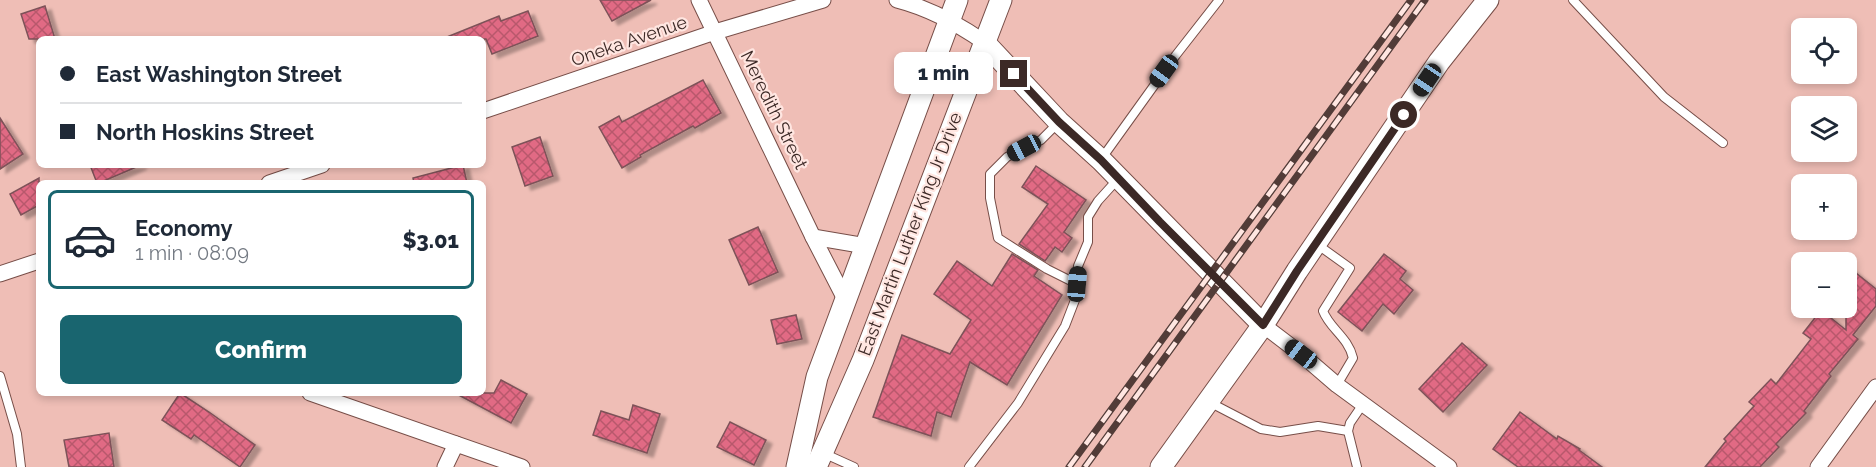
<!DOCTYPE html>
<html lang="en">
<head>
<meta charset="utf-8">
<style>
  body { margin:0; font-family:Raleway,sans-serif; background:#f2f2f3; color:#1f2937; height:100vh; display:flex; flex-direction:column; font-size:22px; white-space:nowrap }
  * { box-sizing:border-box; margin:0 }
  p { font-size:20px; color:#747a83 }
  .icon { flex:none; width:33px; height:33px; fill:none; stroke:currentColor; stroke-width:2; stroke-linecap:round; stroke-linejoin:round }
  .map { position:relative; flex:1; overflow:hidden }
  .details { position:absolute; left:36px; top:180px; width:450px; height:216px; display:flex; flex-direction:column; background:#fff; border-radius:9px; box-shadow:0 3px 9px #0003 }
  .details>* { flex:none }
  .banner { position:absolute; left:36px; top:36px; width:450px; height:132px; border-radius:9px; box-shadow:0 3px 9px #0003; display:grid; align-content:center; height:132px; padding:0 24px; background:#fff }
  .tools { position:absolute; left:1791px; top:18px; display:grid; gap:12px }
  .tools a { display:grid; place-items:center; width:66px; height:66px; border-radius:9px; background:#fff; box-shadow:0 3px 9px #0003; font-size:30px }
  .end { position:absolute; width:27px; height:27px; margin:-14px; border:8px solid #3c2926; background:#fff; box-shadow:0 0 0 3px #fff }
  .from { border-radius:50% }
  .bubble { position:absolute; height:42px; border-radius:9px; background:#fff; box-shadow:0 3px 9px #0003; font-size:20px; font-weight:800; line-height:42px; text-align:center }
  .car { position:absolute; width:18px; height:36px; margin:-18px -9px; border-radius:8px; box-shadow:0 0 4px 2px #0007; background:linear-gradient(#222 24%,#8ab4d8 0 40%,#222 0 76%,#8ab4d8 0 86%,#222 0) }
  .banner b { display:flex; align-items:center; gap:21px; height:57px; font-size:22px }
  .banner b+b { border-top:2px solid #e0e1e3 }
  .banner i { width:15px; height:15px; background:#1f2937 }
  ul { padding:10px 0 0; list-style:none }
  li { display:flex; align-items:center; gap:18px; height:99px; margin:0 12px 9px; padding:0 12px; border:3px solid #e0e1e3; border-radius:9px }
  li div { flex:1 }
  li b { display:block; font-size:22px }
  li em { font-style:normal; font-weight:800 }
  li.current { border-color:#19656f }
  li>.icon { width:54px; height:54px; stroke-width:1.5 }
  .action { display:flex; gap:12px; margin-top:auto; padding:12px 24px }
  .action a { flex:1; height:69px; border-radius:9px; background:#19656f; color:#fff; font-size:24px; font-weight:800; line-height:69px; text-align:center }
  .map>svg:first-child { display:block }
  .building { fill:url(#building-cross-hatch); stroke:#7d5259; stroke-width:1.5; filter:url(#shadow) }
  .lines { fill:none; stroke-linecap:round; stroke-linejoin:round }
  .lane-casing { stroke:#774e48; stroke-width:10 }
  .street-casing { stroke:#774e48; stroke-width:17 }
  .secondary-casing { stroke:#774e48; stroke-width:23 }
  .lane { stroke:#fff; stroke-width:8 }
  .street { stroke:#fff; stroke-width:15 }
  .secondary { stroke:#fff; stroke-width:21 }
  .rail-casing { stroke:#523c38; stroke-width:7 }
  .rail { stroke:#ffe6e1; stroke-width:4.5; stroke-dasharray:14; stroke-linecap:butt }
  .route { stroke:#3c2926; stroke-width:8 }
  .labels { text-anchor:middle; stroke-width:4.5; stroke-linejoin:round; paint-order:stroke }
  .street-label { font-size:18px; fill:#3c2926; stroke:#ffe6e1 }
</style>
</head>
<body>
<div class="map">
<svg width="1876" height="467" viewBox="0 0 1876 467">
  <defs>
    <pattern id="building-cross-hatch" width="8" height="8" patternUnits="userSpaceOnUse" patternTransform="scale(1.5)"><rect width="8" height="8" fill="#e16b84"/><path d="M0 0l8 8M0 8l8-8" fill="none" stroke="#b8586c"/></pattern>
    <filter id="shadow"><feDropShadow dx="6" dy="4" stdDeviation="1.5" flood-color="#0004"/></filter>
  </defs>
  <rect width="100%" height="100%" fill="#efbeb6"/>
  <g class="building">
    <path d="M 600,0 L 651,0 L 612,21 Z"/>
    <path d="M 45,6 L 55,39 L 29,39 L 21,14 Z"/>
    <path d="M 528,11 L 538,36 L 492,54 L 486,39 L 442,39 L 499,16 L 501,21 Z"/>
    <path d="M 703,80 L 721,113 L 695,128 L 693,126 L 640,155 L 641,157 L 622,168 L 599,127 L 619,116 L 622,122 Z"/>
    <path d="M 0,118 L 23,154 L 0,169 Z"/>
    <path d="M 540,137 L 553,176 L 525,186 L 512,147 Z"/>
    <path d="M 90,165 L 141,165 L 99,183 L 97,183 Z"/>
    <path d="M 463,165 L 467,183 L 414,183 L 413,178 Z"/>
    <path d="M 1036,166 L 1086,200 L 1064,232 L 1072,238 L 1062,252 L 1055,247 L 1045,261 L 1019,244 L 1048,204 L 1022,187 Z"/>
    <path d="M 39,178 L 39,205 L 21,215 L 10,194 Z"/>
    <path d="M 758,227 L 778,272 L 749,285 L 729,240 Z"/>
    <path d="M 1012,254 L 1038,270 L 1034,276 L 1062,295 L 1007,385 L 970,362 L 951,417 L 937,412 L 931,436 L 873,417 L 902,335 L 950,354 L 971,320 L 934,294 L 957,261 L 992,286 Z"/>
    <path d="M 1384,254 L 1406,271 L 1400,279 L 1413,290 L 1394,314 L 1383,304 L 1362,331 L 1338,312 Z"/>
    <path d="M 1846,265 L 1876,289 L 1876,306 L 1853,335 L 1858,339 L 1829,374 L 1831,376 L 1804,411 L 1806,413 L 1776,444 L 1779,447 L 1760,467 L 1705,467 L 1726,441 L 1724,439 L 1754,406 L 1749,402 L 1771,379 L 1776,384 L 1811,339 L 1803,333 L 1821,310 L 1846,330 Z"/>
    <path d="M 796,315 L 802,339 L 777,344 L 771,320 Z"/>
    <path d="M 1462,343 L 1487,365 L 1443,412 L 1419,389 Z"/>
    <path d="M 501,380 L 527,394 L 511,423 L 455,393 L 494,393 Z"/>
    <path d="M 180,393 L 209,412 L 255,445 L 240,467 L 194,435 L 191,439 L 162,420 Z"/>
    <path d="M 633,405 L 660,414 L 647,453 L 593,435 L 601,411 L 629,420 Z"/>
    <path d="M 1520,412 L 1557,439 L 1558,436 L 1580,449 L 1579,450 L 1602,467 L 1518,467 L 1493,449 Z"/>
    <path d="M 730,422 L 766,440 L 754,465 L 717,447 Z"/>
    <path d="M 109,433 L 114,467 L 69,467 L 64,440 Z"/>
  </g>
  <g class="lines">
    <g class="lane-casing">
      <g id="lane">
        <path d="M 1573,0 L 1664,97 L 1723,143"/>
        <path d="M 1058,123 L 1041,140 L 1007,157 L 990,174 L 990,198 L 998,238 L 1047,269 L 1077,284"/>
        <path d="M 1102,158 L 1176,55 L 1219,0"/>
        <path d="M 1318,245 L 1350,268 L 1323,311 C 1330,329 1348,337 1353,358 L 1337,385"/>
        <path d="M 0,376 L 17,434 L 21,467"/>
        <path d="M 1211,403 L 1261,429 L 1280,432 L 1318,426 L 1348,431"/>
        <path d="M 823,453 L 854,467"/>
        <path d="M 969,467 L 1018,403 L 1065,326 L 1075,300 L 1078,266 L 1088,242 L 1088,217 L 1098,201 L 1117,180"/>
        <path d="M 1357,467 L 1348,431 L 1350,423 L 1363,404"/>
      </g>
    </g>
    <g class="street-casing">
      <g id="street">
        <path d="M 699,0 L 813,237 L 845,299"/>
        <path d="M 897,0 C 928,8 958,24 984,42"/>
        <path d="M 483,111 L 715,32 L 823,0"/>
        <path d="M 269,183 L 322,165"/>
        <path d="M 813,237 L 866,246"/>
        <path d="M 0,274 L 39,261"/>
        <path d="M 1263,325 L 1301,354 L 1337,385 L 1449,467"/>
        <path d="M 310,393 L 522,467"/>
        <path d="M 445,467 L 456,444"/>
        <path d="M 1818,467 L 1876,387"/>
      </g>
    </g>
    <g class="secondary-casing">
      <g id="secondary">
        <path d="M 984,42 L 1059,122 L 1101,160 L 1263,325"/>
        <path d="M 797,467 L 817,377 L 957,0"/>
        <path d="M 816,467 L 863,360 L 1001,0"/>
        <path d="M 1161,467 L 1263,325 L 1297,271 L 1439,62 L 1488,0"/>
      </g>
    </g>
    <use href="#lane" class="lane"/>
    <use href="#street" class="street"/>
    <use href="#secondary" class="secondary"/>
    <g class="rail-casing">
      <g id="rail">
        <path d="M 1069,467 L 1411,0"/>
        <path d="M 1085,467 L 1425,0"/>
      </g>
    </g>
    <use href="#rail" class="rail"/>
  </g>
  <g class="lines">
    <path class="route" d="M 1014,74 L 1059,122 L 1101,160 L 1160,222 L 1263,325 L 1297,271 L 1404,115"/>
  </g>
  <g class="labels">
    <g class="street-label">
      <text transform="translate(629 41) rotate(-19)" y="6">Oneka Avenue</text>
      <text transform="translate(774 110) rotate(64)" y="6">Meredith Street</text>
      <text transform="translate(910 234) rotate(-69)" y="6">East Martin Luther King Jr Drive</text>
    </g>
  </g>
</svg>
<div class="tools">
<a><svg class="icon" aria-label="locate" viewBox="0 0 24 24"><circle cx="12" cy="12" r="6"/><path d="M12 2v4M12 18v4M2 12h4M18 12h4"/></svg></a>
<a><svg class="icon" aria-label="layers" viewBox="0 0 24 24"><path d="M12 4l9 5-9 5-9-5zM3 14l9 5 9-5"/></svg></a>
<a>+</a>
<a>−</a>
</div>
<i class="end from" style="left:1404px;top:115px"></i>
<i class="end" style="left:1014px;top:74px"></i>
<div class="bubble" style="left:894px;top:52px;width:99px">1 min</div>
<i class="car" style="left:1164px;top:71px;rotate:216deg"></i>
<i class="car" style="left:1427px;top:80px;rotate:214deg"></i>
<i class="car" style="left:1024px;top:148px;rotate:242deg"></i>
<i class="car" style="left:1077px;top:284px;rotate:5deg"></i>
<i class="car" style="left:1301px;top:354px;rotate:307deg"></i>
<div class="banner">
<b><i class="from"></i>East Washington Street</b>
<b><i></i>North Hoskins Street</b>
</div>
<section class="details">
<ul>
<li class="current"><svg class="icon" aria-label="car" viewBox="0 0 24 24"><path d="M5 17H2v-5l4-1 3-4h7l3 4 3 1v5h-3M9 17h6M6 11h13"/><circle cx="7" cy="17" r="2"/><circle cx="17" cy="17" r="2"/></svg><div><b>Economy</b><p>1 min · 08:09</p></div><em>$3.01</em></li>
</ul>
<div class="action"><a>Confirm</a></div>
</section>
</div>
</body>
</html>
